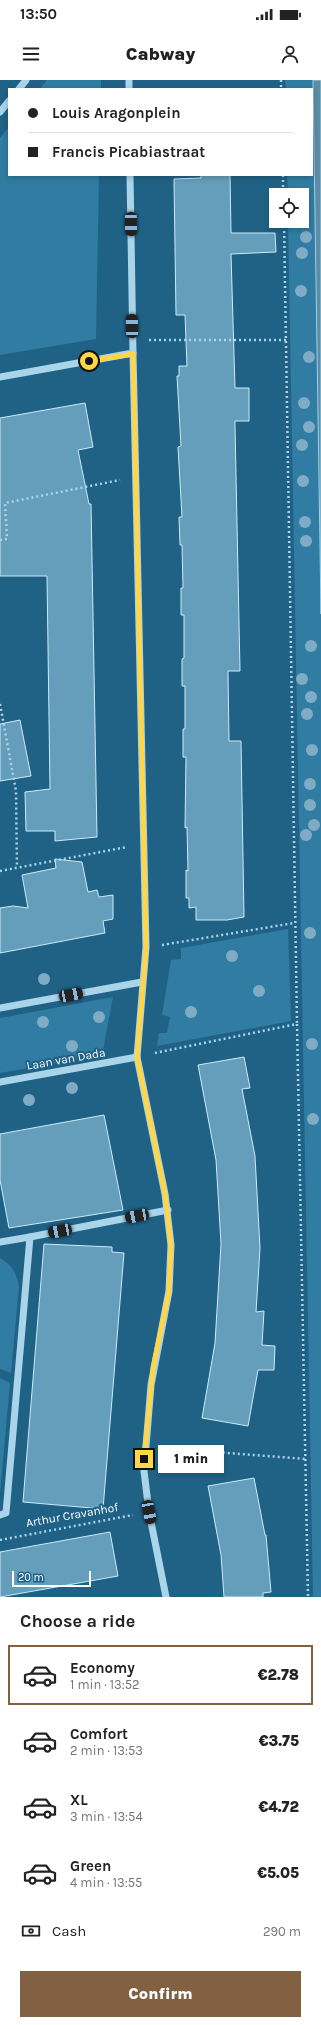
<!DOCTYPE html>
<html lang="en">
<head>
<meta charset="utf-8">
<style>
  body { margin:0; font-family:Karla,sans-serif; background:#f6f6f6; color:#222; height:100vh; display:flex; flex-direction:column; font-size:15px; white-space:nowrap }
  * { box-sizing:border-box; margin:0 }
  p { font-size:13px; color:#767676 }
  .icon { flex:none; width:22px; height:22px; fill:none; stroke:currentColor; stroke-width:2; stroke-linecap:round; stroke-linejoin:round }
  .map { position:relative; height:1517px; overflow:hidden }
  .side { display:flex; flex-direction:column; background:#fff; flex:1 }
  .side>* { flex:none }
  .guide { position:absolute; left:8px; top:8px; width:305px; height:88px; border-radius:0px; box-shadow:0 2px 6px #0003; display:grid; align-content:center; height:88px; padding:0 20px; background:#fff }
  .tools { position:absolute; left:269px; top:108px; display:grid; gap:8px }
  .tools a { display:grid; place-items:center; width:40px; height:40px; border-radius:0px; background:#fff; box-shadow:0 2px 6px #0003; font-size:20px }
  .scale { position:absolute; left:12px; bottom:10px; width:79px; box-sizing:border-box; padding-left:4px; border:2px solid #fff; border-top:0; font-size:11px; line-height:14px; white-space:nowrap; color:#fff; -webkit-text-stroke:3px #206286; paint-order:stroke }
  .end { position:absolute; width:18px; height:18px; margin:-9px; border:5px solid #ffd54a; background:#111; box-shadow:0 0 0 2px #111 }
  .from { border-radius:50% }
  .bubble { position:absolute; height:28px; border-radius:0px; background:#fff; box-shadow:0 2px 6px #0003; font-size:13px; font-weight:800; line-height:28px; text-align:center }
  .car { position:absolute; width:12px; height:24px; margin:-12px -6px; border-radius:5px; box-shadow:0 0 3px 1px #0007; background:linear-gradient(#222 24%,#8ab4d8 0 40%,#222 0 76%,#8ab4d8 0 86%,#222 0) }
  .guide b { display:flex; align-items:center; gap:14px; height:38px; font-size:15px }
  .guide b+b { border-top:1px solid #e0e0e0 }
  .guide i { width:10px; height:10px; background:#222 }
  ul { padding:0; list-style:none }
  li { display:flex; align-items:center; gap:12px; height:60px; margin:0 8px 6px; padding:0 12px; border:2px solid transparent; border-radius:0px }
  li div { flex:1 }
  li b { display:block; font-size:15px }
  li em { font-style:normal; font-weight:800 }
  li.current { border-color:#826142 }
  li>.icon { width:36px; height:36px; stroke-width:1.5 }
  h2 { padding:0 20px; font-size:18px; line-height:48px }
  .pay { display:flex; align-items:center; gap:10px; height:44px; padding:0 20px; font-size:15px }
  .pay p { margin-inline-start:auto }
  .button { display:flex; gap:8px; margin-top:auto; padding:8px 20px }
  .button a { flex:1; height:46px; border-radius:0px; background:#826142; color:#fff; font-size:16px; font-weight:800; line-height:46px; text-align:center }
  .status { display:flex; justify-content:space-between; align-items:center; height:28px; padding:0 20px; background:#fff; direction:ltr }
  .status svg { height:11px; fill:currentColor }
  header { display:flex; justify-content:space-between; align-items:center; height:52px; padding:0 20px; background:#fff; font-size:18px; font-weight:800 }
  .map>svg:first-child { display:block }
  .green { fill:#307ca2 }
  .water { fill:#5e8ca4; stroke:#9cd2eb }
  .building { fill:#659ebb; stroke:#cde9f7 }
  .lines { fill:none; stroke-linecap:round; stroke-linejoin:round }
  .path { stroke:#a9d4ea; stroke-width:2.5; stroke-dasharray:2 3; stroke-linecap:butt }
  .minor { stroke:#a9d4ea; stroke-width:7 }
  .tree { fill:#7facc4 }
  .route { stroke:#ffd54a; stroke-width:5 }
  .labels { text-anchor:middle; stroke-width:4; stroke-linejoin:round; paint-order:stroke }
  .street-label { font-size:12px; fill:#fff; stroke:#206286 }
</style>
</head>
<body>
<div class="status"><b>13:50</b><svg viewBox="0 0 49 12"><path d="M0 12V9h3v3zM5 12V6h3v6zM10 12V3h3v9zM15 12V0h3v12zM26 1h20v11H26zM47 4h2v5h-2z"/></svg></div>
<header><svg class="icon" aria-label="menu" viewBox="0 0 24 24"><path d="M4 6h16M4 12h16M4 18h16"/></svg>Cabway<svg class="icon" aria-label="person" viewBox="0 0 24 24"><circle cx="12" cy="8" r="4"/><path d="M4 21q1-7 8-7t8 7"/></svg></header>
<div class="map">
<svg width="321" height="1517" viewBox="0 0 321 1517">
  <rect width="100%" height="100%" fill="#206286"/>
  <g class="green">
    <path d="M 47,0 L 101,0 L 101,9 L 40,9 Z"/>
    <path d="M 285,0 L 313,0 L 321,534 L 321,1517 L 313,1517 L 288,141 L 302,141 L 302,115 L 288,115 L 287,95 L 312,95 L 312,9 L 286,9 Z"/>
    <path d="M 9,47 L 9,95 L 99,95 L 96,259 L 0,275 L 0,58 Z"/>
    <path d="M 288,849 L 291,941 L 157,966 L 159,953 L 167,953 L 170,937 L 162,935 L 171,880 L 181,879 L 181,868 Z"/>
    <path d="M 113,917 L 102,975 L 0,993 L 0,938 Z"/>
    <path d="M 0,1178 C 12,1185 16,1192 19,1206 L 11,1293 L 0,1289 Z"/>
    <path d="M 0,1298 L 10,1303 L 0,1414 Z"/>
  </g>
  <path class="water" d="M 313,0 L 321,0 L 321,534 Z"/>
  <g class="building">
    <path d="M 201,95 L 230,95 L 231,153 L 275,153 L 276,172 L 231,174 L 235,308 L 249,308 L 249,341 L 235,341 L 235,345 L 240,591 L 228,591 L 229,661 L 241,661 L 244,837 L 227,840 L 196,840 L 196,827 L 189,828 L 189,818 L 186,818 L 186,790 L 188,791 L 187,747 L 185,748 L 186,677 L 183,677 L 183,649 L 185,649 L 185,606 L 182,606 L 182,579 L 184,578 L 184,535 L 181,535 L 181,508 L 183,508 L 182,465 L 180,465 L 179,437 L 182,437 L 178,367 L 181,366 L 177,296 L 179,296 L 179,286 L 187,286 L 185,235 L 176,235 L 174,99 L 201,98 Z"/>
    <path d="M 85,323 L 93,367 L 78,370 L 89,424 L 91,424 L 97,757 L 55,761 L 55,751 L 26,751 L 25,712 L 50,709 L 47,496 L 0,496 L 0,338 Z"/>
    <path d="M 20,640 L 31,696 L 0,701 L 0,644 Z"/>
    <path d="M 55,779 L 82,782 L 88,812 L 97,810 L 99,817 L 113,815 L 113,839 L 103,841 L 105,853 L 0,873 L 0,828 L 13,826 L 28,828 L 22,795 L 56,788 Z"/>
    <path d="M 244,977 L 250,1008 L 242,1009 L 255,1076 L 260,1168 L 256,1232 L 264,1231 L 262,1265 L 275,1266 L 274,1290 L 258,1290 L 248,1346 L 202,1338 L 215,1263 L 221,1164 L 216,1080 L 198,985 Z"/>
    <path d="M 104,1035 L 123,1130 L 9,1148 L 0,1100 L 0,1054 Z"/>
    <path d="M 44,1164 L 112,1167 L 112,1172 L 124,1173 L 103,1429 L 23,1422 Z"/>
    <path d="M 254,1398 L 265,1455 L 266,1455 L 271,1512 L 263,1513 L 263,1517 L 224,1517 L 221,1475 L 208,1406 Z"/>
    <path d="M 110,1452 L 118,1496 L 0,1517 L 0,1472 Z"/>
  </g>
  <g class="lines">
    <g class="path">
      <path d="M 281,0 L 281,9"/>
      <path d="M 283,95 L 283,115"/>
      <path d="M 284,141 L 297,944"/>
      <path d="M 149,260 L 287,260"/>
      <path d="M 0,460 L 7,459 L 5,423 L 120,400"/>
      <path d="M 0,624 L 16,711 L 17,787"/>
      <path d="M 0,791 L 127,767"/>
      <path d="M 162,865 L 294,843"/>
      <path d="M 155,973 L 297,944 L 308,1517"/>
      <path d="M 163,1368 L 306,1379"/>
      <path d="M 0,1460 L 133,1435"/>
    </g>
    <g class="minor">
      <path d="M 129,0 L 129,9"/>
      <path d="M 19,9 L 26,0"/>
      <path d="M 0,32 L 9,21"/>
      <path d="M 133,273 L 146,867 L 137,977 L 165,1114 L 171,1165 L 169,1211 L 151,1305 L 144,1391 L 149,1432 L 166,1517"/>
      <path d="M 0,297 L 133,273 L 130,95"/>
      <path d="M 0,928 L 142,902"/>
      <path d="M 0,1002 L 137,977"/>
      <path d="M 30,1157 L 168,1130"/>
      <path d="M 0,1162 L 30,1157 L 6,1433 L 0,1435"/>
    </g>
  </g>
  <g class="tree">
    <circle cx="306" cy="157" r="6"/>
    <circle cx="302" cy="173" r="6"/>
    <circle cx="301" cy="211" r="6"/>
    <circle cx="309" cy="277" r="6"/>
    <circle cx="304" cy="323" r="6"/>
    <circle cx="309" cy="347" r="6"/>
    <circle cx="302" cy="365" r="6"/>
    <circle cx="303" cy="401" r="6"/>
    <circle cx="305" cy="442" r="6"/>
    <circle cx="306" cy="461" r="6"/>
    <circle cx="311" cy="566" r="6"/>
    <circle cx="302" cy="599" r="6"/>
    <circle cx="311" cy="617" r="6"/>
    <circle cx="307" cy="634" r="6"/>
    <circle cx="312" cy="670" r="6"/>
    <circle cx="310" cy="704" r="6"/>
    <circle cx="310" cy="725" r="6"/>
    <circle cx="314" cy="745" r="6"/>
    <circle cx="306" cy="755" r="6"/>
    <circle cx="310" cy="853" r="6"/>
    <circle cx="232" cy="876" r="6"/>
    <circle cx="44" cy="899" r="6"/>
    <circle cx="259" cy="911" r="6"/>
    <circle cx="191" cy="932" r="6"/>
    <circle cx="99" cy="937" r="6"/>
    <circle cx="43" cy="942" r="6"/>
    <circle cx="312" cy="964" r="6"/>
    <circle cx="72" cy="966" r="6"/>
    <circle cx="72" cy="1008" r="6"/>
    <circle cx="29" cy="1020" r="6"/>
    <circle cx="313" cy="1039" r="6"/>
  </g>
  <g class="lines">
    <path class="route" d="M 89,281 L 133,274 L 146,868 L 137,977 L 165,1114 L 171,1166 L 169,1211 L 153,1288 L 144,1379"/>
  </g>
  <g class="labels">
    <g class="street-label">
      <text transform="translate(66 979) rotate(-10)" y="4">Laan van Dada</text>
      <text transform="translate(72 1435) rotate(-10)" y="4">Arthur Cravanhof</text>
    </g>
  </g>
</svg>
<div class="tools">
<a><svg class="icon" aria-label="locate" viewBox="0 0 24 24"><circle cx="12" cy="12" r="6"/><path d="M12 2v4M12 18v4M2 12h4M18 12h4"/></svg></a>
</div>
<div class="scale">20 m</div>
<i class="end from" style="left:89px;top:281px"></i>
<i class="end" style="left:144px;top:1379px"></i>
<div class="bubble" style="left:158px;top:1365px;width:66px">1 min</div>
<i class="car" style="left:131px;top:144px;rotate:179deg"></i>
<i class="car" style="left:132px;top:246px;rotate:359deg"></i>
<i class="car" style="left:71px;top:915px;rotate:79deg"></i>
<i class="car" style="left:137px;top:1136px;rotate:259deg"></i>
<i class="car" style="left:60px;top:1151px;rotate:259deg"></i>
<i class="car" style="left:149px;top:1432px;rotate:169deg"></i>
<div class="guide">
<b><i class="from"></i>Louis Aragonplein</b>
<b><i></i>Francis Picabiastraat</b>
</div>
</div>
<section class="side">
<h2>Choose a ride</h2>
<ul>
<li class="current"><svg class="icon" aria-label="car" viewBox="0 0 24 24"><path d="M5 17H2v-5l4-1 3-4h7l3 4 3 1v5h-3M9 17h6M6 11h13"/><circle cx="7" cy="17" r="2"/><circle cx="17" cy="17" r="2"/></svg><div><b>Economy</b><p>1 min · 13:52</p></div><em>€2.78</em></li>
<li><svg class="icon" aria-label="car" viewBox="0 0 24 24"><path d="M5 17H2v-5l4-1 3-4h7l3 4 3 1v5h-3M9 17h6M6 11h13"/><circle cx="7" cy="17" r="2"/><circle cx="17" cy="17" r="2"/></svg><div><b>Comfort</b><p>2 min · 13:53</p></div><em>€3.75</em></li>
<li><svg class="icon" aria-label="car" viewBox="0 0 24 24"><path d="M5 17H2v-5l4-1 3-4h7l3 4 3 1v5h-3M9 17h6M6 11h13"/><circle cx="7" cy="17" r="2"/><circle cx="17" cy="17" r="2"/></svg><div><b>XL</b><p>3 min · 13:54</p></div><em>€4.72</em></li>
<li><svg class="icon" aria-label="car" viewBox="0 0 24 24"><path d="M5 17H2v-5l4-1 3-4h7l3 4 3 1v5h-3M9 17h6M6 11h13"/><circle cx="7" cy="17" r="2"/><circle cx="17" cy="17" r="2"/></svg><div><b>Green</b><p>4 min · 13:55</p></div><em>€5.05</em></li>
</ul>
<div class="pay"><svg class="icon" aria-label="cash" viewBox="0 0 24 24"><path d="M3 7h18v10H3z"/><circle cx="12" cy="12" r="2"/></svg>Cash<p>290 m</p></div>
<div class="button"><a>Confirm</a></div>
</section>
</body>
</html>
